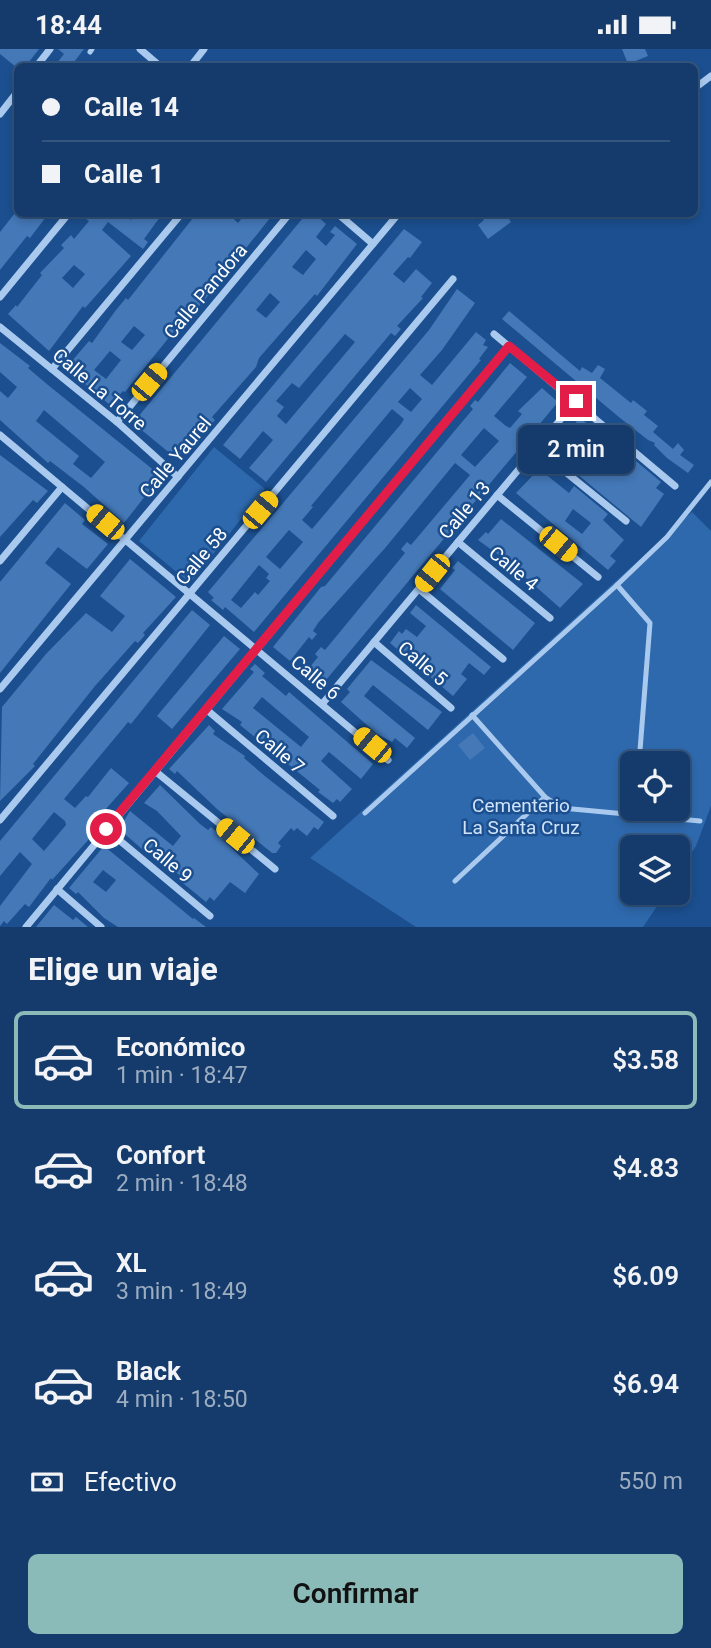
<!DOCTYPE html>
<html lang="es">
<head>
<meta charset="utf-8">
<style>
  body { margin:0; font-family:Roboto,sans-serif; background:#1d4271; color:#f1f3f6; height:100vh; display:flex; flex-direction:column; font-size:26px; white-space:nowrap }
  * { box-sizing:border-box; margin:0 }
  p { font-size:23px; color:#9dadc1 }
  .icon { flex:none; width:38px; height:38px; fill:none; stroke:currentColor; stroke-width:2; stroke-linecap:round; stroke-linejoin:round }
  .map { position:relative; height:878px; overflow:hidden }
  .details { display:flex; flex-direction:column; background:#143b6b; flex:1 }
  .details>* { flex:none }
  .guide { position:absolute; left:14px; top:14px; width:684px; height:154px; border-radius:10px; box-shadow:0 4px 10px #0003,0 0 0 2px #33557e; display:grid; align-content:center; height:154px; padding:0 28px; background:#143b6b }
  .buttons { position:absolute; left:620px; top:702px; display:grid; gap:14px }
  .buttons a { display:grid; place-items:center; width:70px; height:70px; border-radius:10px; background:#143b6b; box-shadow:0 4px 10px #0003,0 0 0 2px #33557e; font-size:35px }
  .end { position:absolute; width:32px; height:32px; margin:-16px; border:9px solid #e11d48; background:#fff; box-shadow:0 0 0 4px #fff }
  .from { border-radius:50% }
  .bubble { position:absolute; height:49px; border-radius:10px; background:#143b6b; box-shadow:0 4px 10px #0003,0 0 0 2px #33557e; font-size:23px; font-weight:600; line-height:49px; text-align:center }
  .car { position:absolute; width:21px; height:42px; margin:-21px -10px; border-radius:9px; box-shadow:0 0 5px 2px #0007; background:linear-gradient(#f5c518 24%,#345 0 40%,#f5c518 0 76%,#345 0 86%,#f5c518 0) }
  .guide b { display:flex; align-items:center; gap:24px; height:66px; font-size:26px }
  .guide b+b { border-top:2px solid #33557e }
  .guide i { width:18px; height:18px; background:#f1f3f6 }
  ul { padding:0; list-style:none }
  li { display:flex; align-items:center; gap:21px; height:98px; margin:0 14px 10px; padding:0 14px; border:4px solid transparent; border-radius:10px }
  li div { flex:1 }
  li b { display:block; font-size:26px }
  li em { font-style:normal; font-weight:600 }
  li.current { border-color:#8bbbb9 }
  li>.icon { width:63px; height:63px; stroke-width:1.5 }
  h2 { padding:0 28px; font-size:32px; line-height:84px }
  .pay { display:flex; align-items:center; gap:18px; height:77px; padding:0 28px; font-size:26px }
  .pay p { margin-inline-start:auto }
  .action { display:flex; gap:14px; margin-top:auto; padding:14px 28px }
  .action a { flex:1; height:80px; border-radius:10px; background:#8bbbb9; color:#111; font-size:28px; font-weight:600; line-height:80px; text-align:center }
  .status { display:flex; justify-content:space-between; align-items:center; height:49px; padding:0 35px; background:#143b6b; direction:ltr }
  .status svg { height:19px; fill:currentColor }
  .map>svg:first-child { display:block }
  .green { fill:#2e69ad; fill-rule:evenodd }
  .building { fill:#4478b7; fill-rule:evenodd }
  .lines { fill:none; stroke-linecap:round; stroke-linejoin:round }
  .service { stroke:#a9c9ee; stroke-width:5 }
  .minor { stroke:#a9c9ee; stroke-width:7 }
  .route { stroke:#e11d48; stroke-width:9 }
  .labels { text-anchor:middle; stroke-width:5; stroke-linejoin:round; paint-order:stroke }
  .street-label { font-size:19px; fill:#fff; stroke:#1b4f8f }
  .park-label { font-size:19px; fill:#cfe3fa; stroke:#1b4f8f }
</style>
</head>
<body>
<div class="status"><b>18:44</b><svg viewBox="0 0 49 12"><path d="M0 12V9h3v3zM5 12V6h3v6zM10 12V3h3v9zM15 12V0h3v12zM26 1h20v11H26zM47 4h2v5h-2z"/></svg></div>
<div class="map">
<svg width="711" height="878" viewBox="0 0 711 878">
  <rect width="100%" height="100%" fill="#1b4f8f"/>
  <g class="green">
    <path d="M 214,398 L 265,440 L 190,534 L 139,492 Z"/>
    <path d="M 692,463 L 711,482 L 711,757 L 696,797 L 677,825 L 677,798 L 632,798 L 632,844 L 666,844 L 643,878 L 416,878 L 310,809 ZM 632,714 L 677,714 L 677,760 L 632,760 Z"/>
  </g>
  <g class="building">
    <path d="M 0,0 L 39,0 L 25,18 L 16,18 L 0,5 Z"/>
    <path d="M 58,0 L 84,0 L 74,13 L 80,18 L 62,18 L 57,14 L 64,5 Z"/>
    <path d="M 622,0 L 645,0 L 648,7 L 628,15 Z"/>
    <path d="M 15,164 L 49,164 L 30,189 L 27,187 L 0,221 L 0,183 Z"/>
    <path d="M 90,164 L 122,164 L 131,171 L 136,164 L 163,164 L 144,190 L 148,193 L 143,200 L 108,173 L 102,181 L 131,207 L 85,259 L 83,257 L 49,302 L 8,265 L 16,256 L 17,258 L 42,226 L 40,224 L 64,199 L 61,196 L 71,186 L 74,190 L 89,172 L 86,170 ZM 74,216 L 85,225 L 73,239 L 62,229 Z"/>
    <path d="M 197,164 L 227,164 L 238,174 L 246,164 L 274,164 L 235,213 L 232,211 L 219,228 L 222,230 L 212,242 L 199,257 L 196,255 L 125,343 L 123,342 L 110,356 L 66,319 L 89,292 L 92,294 L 116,261 L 126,249 L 128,251 ZM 134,277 L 145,286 L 132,301 L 121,293 ZM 110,302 L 121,311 L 106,330 L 94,321 Z"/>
    <path d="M 307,164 L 314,164 L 326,175 L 316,188 L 326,197 L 335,186 L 330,183 L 335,177 L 357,195 L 317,247 L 315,245 L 259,309 L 256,318 L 212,368 L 215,371 L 207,380 L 204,377 L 177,410 L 133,374 ZM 306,201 L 316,210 L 303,226 L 292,218 ZM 270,244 L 280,253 L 266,269 L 256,261 Z"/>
    <path d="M 479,164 L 505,164 L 511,173 L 488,190 L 478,176 L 484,171 Z"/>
    <path d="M 404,180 L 422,193 L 410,209 L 408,208 L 393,225 L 404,234 L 416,220 L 432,234 L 421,248 L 423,249 L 397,277 L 401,280 L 395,287 L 391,284 L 266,433 L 249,419 L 273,391 L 263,382 L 240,410 L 223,396 ZM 345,285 L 355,293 L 286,375 L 277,367 L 284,358 L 276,352 L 292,334 L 299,339 Z"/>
    <path d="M 457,240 L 475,254 L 442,301 L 420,326 L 432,336 L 476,283 L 486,291 L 483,296 L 488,298 L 479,310 L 481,311 L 254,583 L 225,558 L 223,561 L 211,551 L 214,549 L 208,543 L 429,281 ZM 410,339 L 422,350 L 411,363 L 398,353 ZM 392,360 L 404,370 L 401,375 L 312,480 L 302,471 L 313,458 L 311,457 ZM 289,481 L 303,493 L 280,520 L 266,508 ZM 259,516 L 269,525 L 266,529 L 270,532 L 258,546 L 255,543 L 241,559 L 231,551 Z"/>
    <path d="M 509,262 L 580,322 L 582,318 L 592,324 L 598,316 L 605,320 L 600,329 L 631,354 L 633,351 L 647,362 L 644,366 L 658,377 L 653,383 L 673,400 L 678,394 L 684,401 L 680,406 L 694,416 L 688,424 L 667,409 L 654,396 L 655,394 L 648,391 L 620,369 L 502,270 Z"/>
    <path d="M 0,294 L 30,317 L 28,319 L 48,336 L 161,427 L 124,474 L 84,438 L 50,412 L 48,414 L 0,371 L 0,342 L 8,349 L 17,338 L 0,323 ZM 44,361 L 105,413 L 91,429 L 73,415 L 79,407 L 36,372 Z"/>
    <path d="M 510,314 L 527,328 L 494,367 L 506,377 L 510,379 L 522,365 L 518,362 L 542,339 L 558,353 L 321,637 L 305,624 L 318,608 L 315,605 L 321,598 L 325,601 L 405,504 L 401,500 L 407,493 L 411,496 L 470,426 L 455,414 L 386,498 L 318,574 L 313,582 L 317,585 L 312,591 L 309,588 L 290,612 L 273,598 L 321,538 L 325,537 L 457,379 L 473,360 L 470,357 L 475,351 L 478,353 ZM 484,379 L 499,392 L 475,418 L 461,406 Z"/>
    <path d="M 579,369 L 606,387 L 661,433 L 656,439 L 664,445 L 641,478 L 553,405 Z"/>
    <path d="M 0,406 L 48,442 L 37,454 L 33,451 L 0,488 Z"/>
    <path d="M 539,420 L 569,444 L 574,437 L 608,465 L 603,471 L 624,491 L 610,507 L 616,512 L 608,521 L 516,444 ZM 573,460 L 591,474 L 582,485 L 565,472 Z"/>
    <path d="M 65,454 L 85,471 L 82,475 L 108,495 L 87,520 L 58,498 L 45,514 L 71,535 L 0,624 L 0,533 Z"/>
    <path d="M 501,470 L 583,535 L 560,559 L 507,512 L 478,491 L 486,483 L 488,485 Z"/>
    <path d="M 130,510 L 176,548 L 143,584 L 145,586 L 138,594 L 135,592 L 95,637 L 33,715 L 35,717 L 0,752 L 2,658 L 46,605 L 86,564 L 112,583 L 125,567 L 100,547 Z"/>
    <path d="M 458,512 L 535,574 L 513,601 L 440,540 L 455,521 L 452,519 Z"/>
    <path d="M 416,556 L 491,618 L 484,626 L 469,614 L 461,625 L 467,630 L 453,647 L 390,594 L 399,582 L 402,585 L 406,580 L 417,588 L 426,577 L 410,564 Z"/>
    <path d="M 192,561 L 210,576 L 131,675 L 128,673 L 124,678 L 64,750 L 75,759 L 86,747 L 88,748 L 111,719 L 129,734 L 104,762 L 108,765 L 99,779 L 52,831 L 51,829 L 29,858 L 25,855 L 7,875 L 4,872 L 0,877 L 0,857 L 32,815 L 20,803 L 0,827 L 0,792 ZM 54,763 L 65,772 L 66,776 L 44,802 L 32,790 Z"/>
    <path d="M 224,587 L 240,600 L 172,680 L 157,667 Z"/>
    <path d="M 371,611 L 442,663 L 428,681 L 373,636 L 364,647 L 415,689 L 407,699 L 395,689 L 392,693 L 377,685 L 341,653 L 350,643 L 347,640 Z"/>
    <path d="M 255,615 L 265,624 L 262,627 L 286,647 L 289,643 L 373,715 L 361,730 L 329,703 L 321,712 L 352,740 L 340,753 L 337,750 L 333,754 L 325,748 L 318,743 L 320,741 L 240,676 L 242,673 L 222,660 L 254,623 L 250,620 ZM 262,648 L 309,688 L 301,698 L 253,659 Z"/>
    <path d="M 209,676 L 215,682 L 213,685 L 245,707 L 244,709 L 266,728 L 324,773 L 318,781 L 314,778 L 307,787 L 297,779 L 294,782 L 291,779 L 278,794 L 281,797 L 276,804 L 272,804 L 217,760 L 177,722 L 175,725 L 169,720 Z"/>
    <path d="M 473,684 L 485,699 L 470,711 L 458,696 Z"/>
    <path d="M 160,736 L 200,775 L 208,781 L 211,778 L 223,788 L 222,790 L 259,825 L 245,844 L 230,833 L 214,852 L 210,848 L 206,853 L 178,830 L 181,827 L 143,801 L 119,780 L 130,762 L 173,797 L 181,787 L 157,762 L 144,754 Z"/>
    <path d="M 104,797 L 193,870 L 194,869 L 206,878 L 118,878 L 104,869 L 78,843 L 76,845 L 69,839 ZM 103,821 L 116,831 L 106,843 L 93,833 Z"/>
    <path d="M 54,856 L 73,871 L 76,868 L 88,878 L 36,878 Z"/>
  </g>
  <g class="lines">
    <g class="service">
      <path d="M 90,3 L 92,0"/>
      <path d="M 617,536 L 650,574 L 639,714"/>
      <path d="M 472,666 L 545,748 L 562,759 L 700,772"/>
      <path d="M 365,764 L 617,536 L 667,488 L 711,433"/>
      <path d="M 455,832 L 545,748"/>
    </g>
    <g class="minor">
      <path d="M 140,0 L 161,18"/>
      <path d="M 36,18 L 50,0"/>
      <path d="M 190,18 L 204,0"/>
      <path d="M 695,39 L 711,27"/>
      <path d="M 0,65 L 18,42"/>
      <path d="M 337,164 L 373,195"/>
      <path d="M 0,248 L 69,164"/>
      <path d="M 0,278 L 117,373 L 178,428"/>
      <path d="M 494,285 L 675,437"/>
      <path d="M 52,320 L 182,164"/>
      <path d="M 117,373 L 290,164"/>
      <path d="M 0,386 L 388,711"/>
      <path d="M 537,400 L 626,472"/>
      <path d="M 497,446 L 598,528"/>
      <path d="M 458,493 L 550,569"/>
      <path d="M 0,512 L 62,438"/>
      <path d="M 419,540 L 503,610"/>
      <path d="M 374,593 L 451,659"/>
      <path d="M 0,640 L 399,164"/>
      <path d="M 323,654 L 576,352"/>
      <path d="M 207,661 L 333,767"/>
      <path d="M 155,722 L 275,820"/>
      <path d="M 0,771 L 453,230"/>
      <path d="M 106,780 L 210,867"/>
      <path d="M 57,840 L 101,878"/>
      <path d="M 26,878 L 509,297"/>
    </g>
  </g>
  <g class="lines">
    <path class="route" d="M 106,780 L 509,297 L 576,352"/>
  </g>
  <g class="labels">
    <g class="street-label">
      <text transform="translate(205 242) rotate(-50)" y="7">Calle Pandora</text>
      <text transform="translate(100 340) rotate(40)" y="7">Calle La Torre</text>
      <text transform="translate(175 408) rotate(-50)" y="7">Calle Yaurel</text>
      <text transform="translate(464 461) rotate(-50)" y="7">Calle 13</text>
      <text transform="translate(201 507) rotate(-50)" y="7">Calle 58</text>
      <text transform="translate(514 519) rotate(40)" y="7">Calle 4</text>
      <text transform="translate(423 614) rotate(40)" y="7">Calle 5</text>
      <text transform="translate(316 628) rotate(40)" y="7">Calle 6</text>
      <text transform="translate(280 702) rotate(40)" y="7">Calle 7</text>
      <text transform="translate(168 811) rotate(40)" y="7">Calle 9</text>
    </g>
    <g class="park-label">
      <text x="521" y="763">Cementerio<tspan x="521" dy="22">La Santa Cruz</tspan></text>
    </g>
  </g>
</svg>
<div class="buttons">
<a><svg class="icon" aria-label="locate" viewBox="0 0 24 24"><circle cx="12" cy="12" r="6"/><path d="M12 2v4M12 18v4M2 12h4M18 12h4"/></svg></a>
<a><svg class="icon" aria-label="layers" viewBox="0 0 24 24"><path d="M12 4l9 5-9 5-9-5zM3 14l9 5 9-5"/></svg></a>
</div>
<i class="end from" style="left:106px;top:780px"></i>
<i class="end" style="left:576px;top:352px"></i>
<div class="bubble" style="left:518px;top:376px;width:116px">2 min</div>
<i class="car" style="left:149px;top:333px;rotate:40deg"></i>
<i class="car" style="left:260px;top:461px;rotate:40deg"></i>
<i class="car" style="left:105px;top:473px;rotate:310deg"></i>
<i class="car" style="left:558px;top:495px;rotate:129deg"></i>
<i class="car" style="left:432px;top:524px;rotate:219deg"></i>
<i class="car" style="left:372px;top:696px;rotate:310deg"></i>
<i class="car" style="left:235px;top:787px;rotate:309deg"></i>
<div class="guide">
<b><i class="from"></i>Calle 14</b>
<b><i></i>Calle 1</b>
</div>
</div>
<section class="details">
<h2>Elige un viaje</h2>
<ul>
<li class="current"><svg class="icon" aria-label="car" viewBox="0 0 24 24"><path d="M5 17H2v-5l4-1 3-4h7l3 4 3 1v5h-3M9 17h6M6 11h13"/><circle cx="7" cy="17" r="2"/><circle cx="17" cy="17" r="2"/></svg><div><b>Económico</b><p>1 min · 18:47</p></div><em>$3.58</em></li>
<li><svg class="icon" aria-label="car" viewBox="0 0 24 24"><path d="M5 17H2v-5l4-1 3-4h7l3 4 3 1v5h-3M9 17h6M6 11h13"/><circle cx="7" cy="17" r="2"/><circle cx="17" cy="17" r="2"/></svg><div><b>Confort</b><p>2 min · 18:48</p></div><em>$4.83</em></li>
<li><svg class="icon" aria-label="car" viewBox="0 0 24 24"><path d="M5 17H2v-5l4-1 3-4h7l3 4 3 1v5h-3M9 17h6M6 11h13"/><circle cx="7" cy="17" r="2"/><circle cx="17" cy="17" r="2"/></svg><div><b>XL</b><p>3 min · 18:49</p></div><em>$6.09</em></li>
<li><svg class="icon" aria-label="car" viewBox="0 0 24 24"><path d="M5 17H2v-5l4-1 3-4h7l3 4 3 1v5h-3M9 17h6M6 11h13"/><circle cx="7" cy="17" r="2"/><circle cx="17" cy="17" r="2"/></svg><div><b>Black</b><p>4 min · 18:50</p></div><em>$6.94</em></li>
</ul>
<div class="pay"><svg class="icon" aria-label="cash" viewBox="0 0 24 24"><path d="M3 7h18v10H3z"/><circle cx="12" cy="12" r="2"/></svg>Efectivo<p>550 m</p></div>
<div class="action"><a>Confirmar</a></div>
</section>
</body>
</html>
